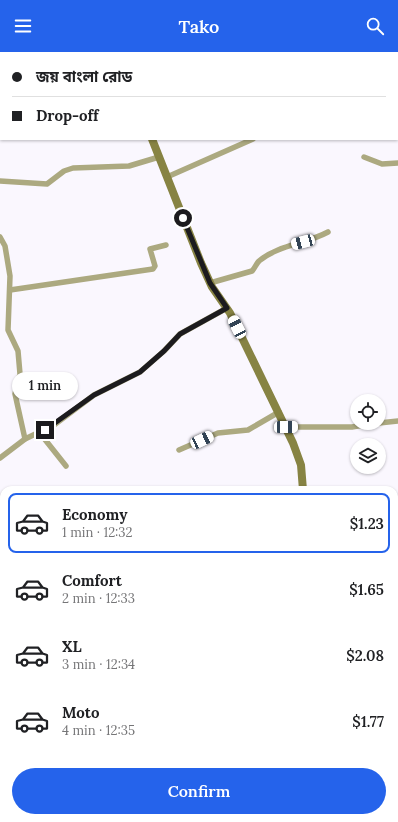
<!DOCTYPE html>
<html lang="en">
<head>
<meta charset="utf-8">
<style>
  body { margin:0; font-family:Lora,"Noto Sans Bengali",serif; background:#f2f2f2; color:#202124; height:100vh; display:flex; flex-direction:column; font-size:15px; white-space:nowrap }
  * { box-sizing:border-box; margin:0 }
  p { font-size:13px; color:#757577 }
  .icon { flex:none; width:22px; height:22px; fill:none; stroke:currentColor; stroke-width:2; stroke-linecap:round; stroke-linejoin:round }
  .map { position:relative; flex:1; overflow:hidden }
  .panel { position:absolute; left:0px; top:434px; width:398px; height:336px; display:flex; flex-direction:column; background:#fff; border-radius:12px 12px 0 0; box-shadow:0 1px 3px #0004 }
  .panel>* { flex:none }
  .top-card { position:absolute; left:0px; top:0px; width:398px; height:88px; box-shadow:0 1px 3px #0004; display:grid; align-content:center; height:88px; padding:0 12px; background:#fff }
  .buttons { position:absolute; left:350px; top:342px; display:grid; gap:8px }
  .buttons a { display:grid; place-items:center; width:36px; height:36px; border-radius:50%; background:#fff; box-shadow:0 1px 3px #0004; font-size:20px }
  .end { position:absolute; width:18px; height:18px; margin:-9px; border:5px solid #1c1b1e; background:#fff; box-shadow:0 0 0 2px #fff }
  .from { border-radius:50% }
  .bubble { position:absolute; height:28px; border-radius:14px; background:#fff; box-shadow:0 1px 3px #0004; font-size:13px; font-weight:600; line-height:28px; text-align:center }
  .car { position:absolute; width:12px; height:24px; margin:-12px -6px; border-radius:5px; box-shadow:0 0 3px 1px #0007; background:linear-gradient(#fff 24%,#345 0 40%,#fff 0 76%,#345 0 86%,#fff 0) }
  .top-card b { display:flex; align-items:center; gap:14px; height:38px; font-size:15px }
  .top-card b+b { border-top:1px solid #e0e0e0 }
  .top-card i { width:10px; height:10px; background:#202124 }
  ul { padding:7px 0 0; list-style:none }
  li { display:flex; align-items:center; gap:12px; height:60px; margin:0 8px 6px; padding:0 4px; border:2px solid transparent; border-radius:8px }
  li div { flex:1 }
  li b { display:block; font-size:15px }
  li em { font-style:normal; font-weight:600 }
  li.on { border-color:#2563eb }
  li>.icon { width:36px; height:36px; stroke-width:1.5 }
  .primary-button { display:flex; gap:8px; margin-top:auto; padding:8px 12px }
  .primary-button a { flex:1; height:46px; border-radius:24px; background:#2563eb; color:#fff; font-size:16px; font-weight:600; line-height:46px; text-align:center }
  header { display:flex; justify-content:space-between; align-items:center; height:52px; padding:0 12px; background:#2563eb; color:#fff; font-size:18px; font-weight:600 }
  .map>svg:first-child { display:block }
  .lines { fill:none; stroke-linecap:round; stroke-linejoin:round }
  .street { stroke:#aca980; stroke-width:5.5 }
  .secondary { stroke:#878343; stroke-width:8 }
  .highway { stroke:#534f17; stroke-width:10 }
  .route { stroke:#1c1b1e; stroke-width:5 }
</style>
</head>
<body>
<header><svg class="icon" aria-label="menu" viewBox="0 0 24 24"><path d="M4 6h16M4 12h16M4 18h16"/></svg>Tako<svg class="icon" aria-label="search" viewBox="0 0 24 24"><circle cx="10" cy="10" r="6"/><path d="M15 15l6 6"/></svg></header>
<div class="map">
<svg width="398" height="770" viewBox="0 0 398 770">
  <rect width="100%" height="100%" fill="#faf7fe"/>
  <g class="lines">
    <g class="street">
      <path d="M 215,0 L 215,1"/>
      <path d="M 88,1 L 89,0"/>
      <path d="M 329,1 L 329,0"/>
      <path d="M 397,18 L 398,18"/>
      <path d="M 364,105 L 382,112 L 398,111"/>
      <path d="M 167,125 L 253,87"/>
      <path d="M 0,129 L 47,132 L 64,119 L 73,116 L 129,114 L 159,105"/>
      <path d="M 0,185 L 5,194 L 10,224 L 8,278 L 18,299 L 20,322 L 15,342 L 25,387"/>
      <path d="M 210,231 L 252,219 C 255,216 256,212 259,209 C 278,193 306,192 328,180"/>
      <path d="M 10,238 L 153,217 L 155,214 L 150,197 L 166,193"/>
      <path d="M 379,371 L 398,369"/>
      <path d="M 286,375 L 352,375 L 376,371"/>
      <path d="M 39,380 L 66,414"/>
      <path d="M 179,398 L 218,381 L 248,378 L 279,360"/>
      <path d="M 0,406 L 25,387 L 54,373 L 94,343 L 140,320 L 164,299 L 180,282 L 227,256"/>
      <path d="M 394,654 L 398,652"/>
      <path d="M 0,674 L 4,674"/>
      <path d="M 394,711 L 398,712"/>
    </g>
    <g class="secondary">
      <path d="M 115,0 L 116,1"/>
      <path d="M 152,87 L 201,211 L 212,235 L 230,261 L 293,391 L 301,413 L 303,438"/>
      <path d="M 394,580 L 398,570"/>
      <path d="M 394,631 L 398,622"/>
      <path d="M 289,770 L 291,766"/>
      <path d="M 312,770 L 315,766"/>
    </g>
    <g class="highway">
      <path d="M 394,594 L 398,584"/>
      <path d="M 394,615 L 398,605"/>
      <path d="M 296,770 L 299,766"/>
    </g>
  </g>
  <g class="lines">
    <path class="route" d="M 45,378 L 94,343 L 140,320 L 164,299 L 180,282 L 227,256 L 210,231 L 183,166"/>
  </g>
</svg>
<div class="buttons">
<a><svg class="icon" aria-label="locate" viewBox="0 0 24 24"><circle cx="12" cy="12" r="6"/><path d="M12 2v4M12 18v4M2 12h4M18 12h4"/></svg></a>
<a><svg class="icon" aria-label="layers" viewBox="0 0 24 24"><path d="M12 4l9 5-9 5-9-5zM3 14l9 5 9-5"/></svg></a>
</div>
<i class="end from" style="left:183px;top:166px"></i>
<i class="end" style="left:45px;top:378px"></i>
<div class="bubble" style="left:12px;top:320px;width:66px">1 min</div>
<i class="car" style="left:303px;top:190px;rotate:255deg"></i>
<i class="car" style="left:237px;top:275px;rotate:333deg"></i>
<i class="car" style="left:286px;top:375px;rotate:89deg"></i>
<i class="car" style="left:202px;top:388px;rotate:65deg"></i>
<div class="top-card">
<b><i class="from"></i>জয় বাংলা রোড</b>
<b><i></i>Drop-off</b>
</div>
<section class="panel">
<ul>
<li class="on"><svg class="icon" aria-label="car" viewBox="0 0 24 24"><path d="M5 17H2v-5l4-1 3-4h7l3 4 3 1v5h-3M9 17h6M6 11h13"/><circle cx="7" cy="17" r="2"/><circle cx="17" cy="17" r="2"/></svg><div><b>Economy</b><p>1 min · 12:32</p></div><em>$1.23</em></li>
<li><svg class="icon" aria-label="car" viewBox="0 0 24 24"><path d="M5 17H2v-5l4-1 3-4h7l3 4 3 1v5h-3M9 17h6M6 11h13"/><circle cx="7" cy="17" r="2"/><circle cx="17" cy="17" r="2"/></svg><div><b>Comfort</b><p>2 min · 12:33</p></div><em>$1.65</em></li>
<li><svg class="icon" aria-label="car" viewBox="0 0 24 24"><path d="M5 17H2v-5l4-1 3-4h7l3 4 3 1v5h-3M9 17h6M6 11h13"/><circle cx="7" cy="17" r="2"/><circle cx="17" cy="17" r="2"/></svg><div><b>XL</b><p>3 min · 12:34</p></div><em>$2.08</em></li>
<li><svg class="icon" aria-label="car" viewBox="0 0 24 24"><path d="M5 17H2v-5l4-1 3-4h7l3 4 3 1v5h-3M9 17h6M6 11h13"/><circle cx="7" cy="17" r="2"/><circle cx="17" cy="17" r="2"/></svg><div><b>Moto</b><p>4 min · 12:35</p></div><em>$1.77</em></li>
</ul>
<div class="primary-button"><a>Confirm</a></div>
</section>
</div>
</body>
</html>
